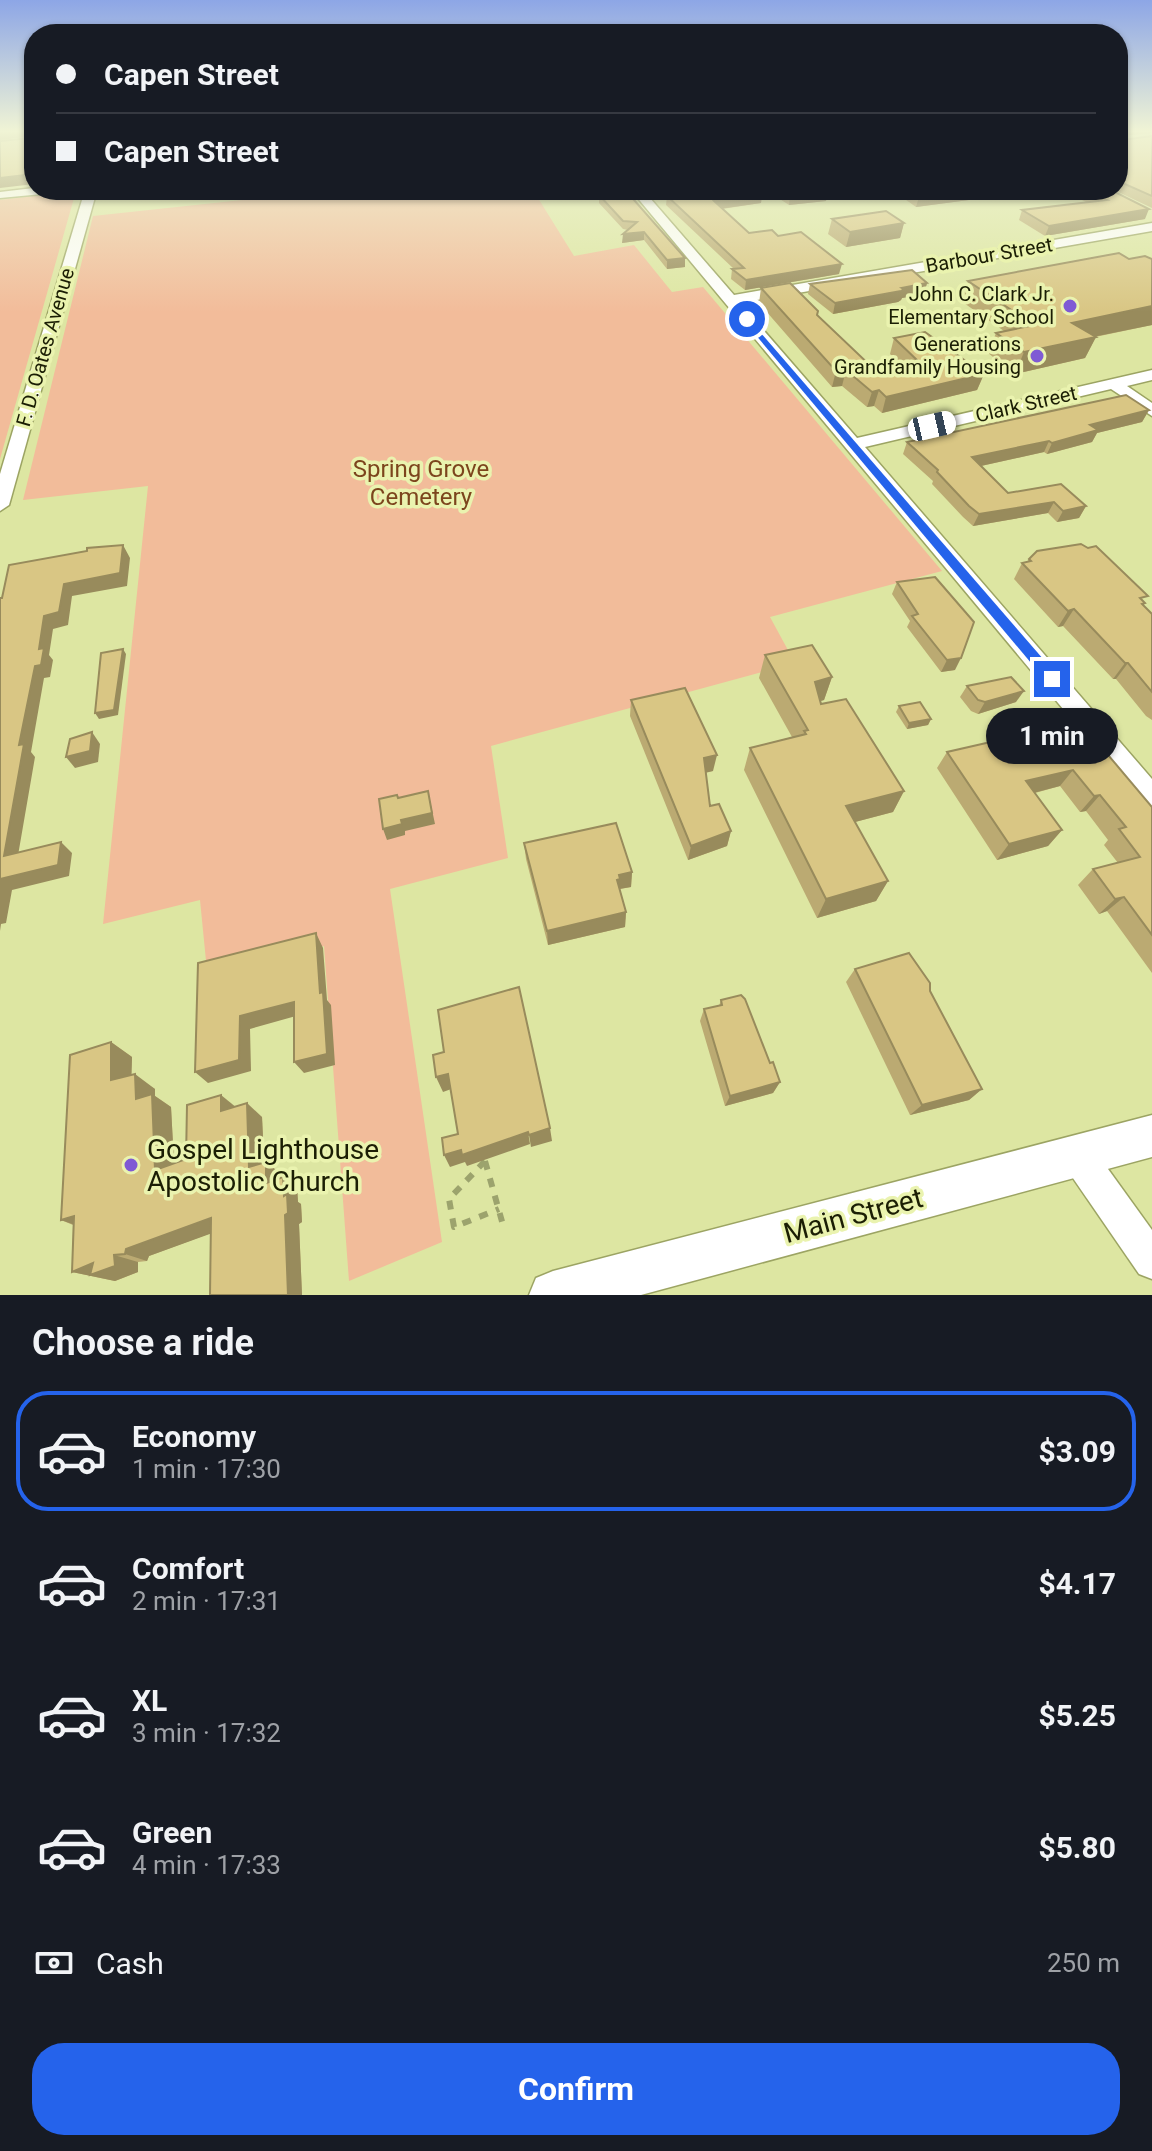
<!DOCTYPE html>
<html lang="en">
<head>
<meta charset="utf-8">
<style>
  body { margin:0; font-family:Roboto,sans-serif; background:#20242c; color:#f1f3f6; height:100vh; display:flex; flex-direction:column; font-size:30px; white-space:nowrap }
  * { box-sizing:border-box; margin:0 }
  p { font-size:26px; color:#9ea1a6 }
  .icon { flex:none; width:44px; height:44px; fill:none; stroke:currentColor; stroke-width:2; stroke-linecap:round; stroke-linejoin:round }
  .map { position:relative; height:1295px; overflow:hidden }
  .details { display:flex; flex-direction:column; background:#171b24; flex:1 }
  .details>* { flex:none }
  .top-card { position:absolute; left:24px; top:24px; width:1104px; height:176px; border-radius:32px; box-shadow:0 2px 6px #0004; display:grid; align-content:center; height:176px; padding:0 32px; background:#171b24 }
  .end { position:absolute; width:36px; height:36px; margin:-18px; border:10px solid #2563eb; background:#fff; box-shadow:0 0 0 4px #fff }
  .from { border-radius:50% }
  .bubble { position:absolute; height:56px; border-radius:28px; background:#171b24; box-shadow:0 2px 6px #0004; font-size:26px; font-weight:700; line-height:56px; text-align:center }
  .car { position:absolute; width:24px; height:48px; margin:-24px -12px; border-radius:10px; box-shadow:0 0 6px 2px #0007; background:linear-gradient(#fff 24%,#345 0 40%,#fff 0 76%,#345 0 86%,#fff 0) }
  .top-card b { display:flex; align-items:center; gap:28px; height:76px; font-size:30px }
  .top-card b+b { border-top:2px solid #363941 }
  .top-card i { width:20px; height:20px; background:#f1f3f6 }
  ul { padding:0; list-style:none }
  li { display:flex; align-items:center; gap:24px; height:120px; margin:0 16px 12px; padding:0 16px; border:4px solid transparent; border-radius:32px }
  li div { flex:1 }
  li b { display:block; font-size:30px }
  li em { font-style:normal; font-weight:700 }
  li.active { border-color:#2563eb }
  li>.icon { width:72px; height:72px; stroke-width:1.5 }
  h2 { padding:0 32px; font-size:36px; line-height:96px }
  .pay { display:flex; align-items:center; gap:20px; height:88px; padding:0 32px; font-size:30px }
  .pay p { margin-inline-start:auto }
  .cta { display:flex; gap:16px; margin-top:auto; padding:16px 32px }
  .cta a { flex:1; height:92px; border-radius:32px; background:#2563eb; color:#fff; font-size:32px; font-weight:700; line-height:92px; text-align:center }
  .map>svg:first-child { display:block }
  .green { fill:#f2bc9a }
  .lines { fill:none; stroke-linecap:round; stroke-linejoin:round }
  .minor-casing { stroke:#9ca463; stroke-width:3 }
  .major-casing { stroke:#9ca463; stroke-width:3 }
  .path { stroke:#9ca36d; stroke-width:6; stroke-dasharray:9 9; stroke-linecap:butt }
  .minor { fill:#fff; fill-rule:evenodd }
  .major { fill:#fff; fill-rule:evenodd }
  .wall { fill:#bbaa72 }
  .shaded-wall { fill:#988b5c }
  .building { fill:#d9c684; stroke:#988b5c; stroke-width:2 }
  .route { fill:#2563eb }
  .poi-dot { fill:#7f5ad4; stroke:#eaf3af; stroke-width:3 }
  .labels { text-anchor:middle; stroke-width:7; stroke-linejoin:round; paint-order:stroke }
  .far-street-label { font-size:20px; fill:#1b1e04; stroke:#eaf3af }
  .far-poi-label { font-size:20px; fill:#1b1e04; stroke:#eaf3af; text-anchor:end }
  .park-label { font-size:24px; fill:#7c451d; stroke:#eaf3af }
  .near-poi-label { font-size:28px; fill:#1b1e04; stroke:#eaf3af; text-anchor:start }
  .near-street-label { font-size:28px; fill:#1b1e04; stroke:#eaf3af }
</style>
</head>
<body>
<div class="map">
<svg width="1152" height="1295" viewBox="0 0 1152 1295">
  <rect width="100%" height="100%" fill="#dde6a2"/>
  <g class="green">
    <path d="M 335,190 L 533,190 L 574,256 L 634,245 L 672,292 L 703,287 L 942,571 L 770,617 L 795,663 L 491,746 L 508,858 L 390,889 L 442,1242 L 349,1281 L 324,946 L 208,981 L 200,900 L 103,924 L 148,486 L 23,500 L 93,216 Z"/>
    <path d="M 76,191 L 0,459 L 0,200 Z"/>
  </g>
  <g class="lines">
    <g class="minor-casing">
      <g id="minor">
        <path d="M 34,188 L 59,190 L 53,193 L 0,198 L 0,192 Z"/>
        <path d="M 85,190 L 97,190 L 9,505 L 0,511 L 0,474 Z"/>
        <path d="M 631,190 L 643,190 L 734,295 L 1152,223 L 1152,231 L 740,303 L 857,438 L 1152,370 L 1152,380 L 1127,386 L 1152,403 L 1152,416 L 1111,389 L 865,447 L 1152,779 L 1152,808 L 1143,805 Z"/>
        <path d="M 1078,1139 L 1090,1144 L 1152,1230 L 1152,1279 L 1139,1274 L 1066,1168 L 1061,1156 L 1066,1144 Z"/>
      </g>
    </g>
    <g class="major-casing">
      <path id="major" d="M 1152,1115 L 1152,1157 L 641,1295 L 529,1295 L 536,1278 L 553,1271 Z"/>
    </g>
    <g class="path">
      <path d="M 485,1161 L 449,1199 L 454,1227 L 499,1209"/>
      <path d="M 485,1161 L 503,1225"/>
    </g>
    <use href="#minor" class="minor"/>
    <use href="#major" class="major"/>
  </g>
  <g class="wall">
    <path d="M 1118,131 L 1152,131 L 1152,133 L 1119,136 L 1122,140 L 1152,136 L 1152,208 L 1114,190 L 1118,190 Z"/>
    <path d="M 770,190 L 840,190 L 827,192 L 826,201 L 789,205 L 769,192 Z"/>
    <path d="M 892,190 L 1002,190 L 999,196 L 916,207 Z"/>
    <path d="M 1062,190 L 1111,190 L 1145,219 L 1045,236 L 1019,220 L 1022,210 L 1088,203 Z"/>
    <path d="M 627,192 L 685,267 L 667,269 L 644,240 L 622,243 L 628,230 L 623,229 L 599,203 L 599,195 Z"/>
    <path d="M 762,194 L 761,203 L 722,209 L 749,233 L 778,236 L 839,274 L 745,290 L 731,279 L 732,269 L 734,269 L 666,205 L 667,196 Z"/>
    <path d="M 832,219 L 904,223 L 900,238 L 846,247 L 828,234 Z"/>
    <path d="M 968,281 L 1152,325 L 1095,337 L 1096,337 L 1085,358 L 1015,374 L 988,353 L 996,333 L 1004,331 L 961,301 Z"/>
    <path d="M 927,283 L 924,294 L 902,298 L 901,300 L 898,302 L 833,314 L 808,294 L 810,284 Z"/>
    <path d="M 761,288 L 817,315 L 877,372 L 902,366 L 890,354 L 894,338 L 984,374 L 977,390 L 882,413 L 874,406 L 867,407 L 842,386 L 832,387 L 759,303 Z"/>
    <path d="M 1149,410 L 1142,422 L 1097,433 L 1092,442 L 1047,454 L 1044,452 L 981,466 L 1008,493 L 1086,506 L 1079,518 L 1057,522 L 1048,513 L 973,526 L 963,517 L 932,484 L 933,481 L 903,454 L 907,442 Z"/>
    <path d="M 1029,559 L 1144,602 L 1143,605 L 1152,614 L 1152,720 L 1146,716 L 1116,679 L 1113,679 L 1063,626 L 1058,627 L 1014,579 L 1022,563 L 1027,562 Z"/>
    <path d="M 897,582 L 955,670 L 941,672 L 907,627 L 910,621 L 892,594 Z"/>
    <path d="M 765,655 L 832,677 L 824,700 L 820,701 L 821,704 L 904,791 L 893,812 L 855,822 L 888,881 L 876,901 L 817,918 L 744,770 L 750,748 L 792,737 L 759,678 Z"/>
    <path d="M 967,686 L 1016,702 L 978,714 L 971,711 L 960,697 Z"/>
    <path d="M 631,700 L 713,771 L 706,772 L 710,806 L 731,831 L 727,846 L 688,860 L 630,716 Z"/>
    <path d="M 899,706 L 931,719 L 928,725 L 907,729 L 896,712 Z"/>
    <path d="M 1074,723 L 1152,807 L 1152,973 L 1107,911 L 1099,914 L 1078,885 L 1093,869 L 1118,863 L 1104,845 L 1108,840 L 1086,811 L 1080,812 L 1060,786 L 1035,793 L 1062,830 L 1048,846 L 997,860 L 937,768 L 947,752 Z"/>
    <path d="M 524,843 L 632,872 L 631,887 L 620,889 L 626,912 L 625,927 L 548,945 L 526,859 Z"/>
    <path d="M 855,969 L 982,1089 L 969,1100 L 910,1115 L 846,982 Z"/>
    <path d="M 721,1000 L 770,1063 L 780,1082 L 773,1093 L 725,1106 L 700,1021 L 704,1009 L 719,1006 Z"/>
    <path d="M 111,1042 L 132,1057 L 131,1075 L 155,1089 L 155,1096 L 171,1107 L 174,1163 L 186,1159 L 235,1107 L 262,1117 L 264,1162 L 280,1173 L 281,1178 L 297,1187 L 298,1202 L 301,1204 L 302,1222 L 299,1224 L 302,1295 L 210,1295 L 211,1233 L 149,1256 L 147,1261 L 138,1262 L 138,1272 L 115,1281 L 72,1272 L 73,1225 L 61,1220 Z"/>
  </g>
  <g class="shaded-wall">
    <path d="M 0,131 L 32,131 L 34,136 L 0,140 Z"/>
    <path d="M 1120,131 L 1152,131 L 1152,133 L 1118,136 Z"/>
    <path d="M 34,174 L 34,184 L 0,188 L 0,178 Z"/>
    <path d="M 139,190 L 172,190 L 172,194 L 142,197 Z"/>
    <path d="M 980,190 L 1002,190 L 999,196 L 916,207 L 919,197 Z"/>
    <path d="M 827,192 L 826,201 L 789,205 L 790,196 Z"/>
    <path d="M 762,194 L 761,203 L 712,210 L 714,201 Z"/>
    <path d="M 1149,209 L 1145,219 L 1045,236 L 1049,226 Z"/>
    <path d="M 904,223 L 900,238 L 846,247 L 850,232 Z"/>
    <path d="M 644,232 L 644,240 L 622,243 L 623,234 Z"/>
    <path d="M 685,258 L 685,267 L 667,269 L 667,260 Z"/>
    <path d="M 842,264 L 839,274 L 745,290 L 746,280 Z"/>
    <path d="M 927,283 L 924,294 L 902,298 L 901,300 L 898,302 L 833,314 L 835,303 L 902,288 Z"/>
    <path d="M 1152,306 L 1152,325 L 1063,343 L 1072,323 Z"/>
    <path d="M 1096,337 L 1085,358 L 1015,374 L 1024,352 Z"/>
    <path d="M 846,370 L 842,386 L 832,387 L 836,371 Z"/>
    <path d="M 984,374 L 977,390 L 882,413 L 886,397 Z"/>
    <path d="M 879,390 L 874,406 L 867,407 L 872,392 Z"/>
    <path d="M 1149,410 L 1142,422 L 1097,433 L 1092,442 L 1047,454 L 1052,443 L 1090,425 Z"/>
    <path d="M 1049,441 L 1044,452 L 967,469 L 972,457 Z"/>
    <path d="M 1054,502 L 1048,513 L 973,526 L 979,514 Z"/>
    <path d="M 1086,506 L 1079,518 L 1057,522 L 1063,511 Z"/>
    <path d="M 123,545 L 130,558 L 127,586 L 72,596 L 68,625 L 53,629 L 49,655 L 53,660 L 50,677 L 44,678 L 31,752 L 35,757 L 16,867 L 4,856 L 19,745 L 44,616 L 64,584 Z"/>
    <path d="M 1074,609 L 1063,626 L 1058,627 L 1068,611 Z"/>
    <path d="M 123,649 L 126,654 L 118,715 L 99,719 L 95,713 Z"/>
    <path d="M 961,658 L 955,670 L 941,672 L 947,660 Z"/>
    <path d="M 1125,663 L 1128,663 L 1116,679 L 1113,679 Z"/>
    <path d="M 832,677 L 824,700 L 807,705 L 815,682 Z"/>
    <path d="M 1024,691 L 1016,702 L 978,714 L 985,702 Z"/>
    <path d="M 931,719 L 928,725 L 907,729 L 909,723 Z"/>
    <path d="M 92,732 L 100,744 L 98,762 L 75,768 L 66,757 Z"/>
    <path d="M 717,755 L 713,771 L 701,774 L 704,758 Z"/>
    <path d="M 1073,770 L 1060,786 L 1014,798 L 1026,781 Z"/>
    <path d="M 428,791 L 435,824 L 405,831 L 405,835 L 387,840 L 383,829 L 401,820 Z"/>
    <path d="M 904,791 L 893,812 L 836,827 L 846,806 Z"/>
    <path d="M 1100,795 L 1086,811 L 1080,812 L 1094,796 Z"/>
    <path d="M 1062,830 L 1048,846 L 997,860 L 1009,844 Z"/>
    <path d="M 731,831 L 727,846 L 688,860 L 691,846 Z"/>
    <path d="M 61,842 L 72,853 L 69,876 L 12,890 L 6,923 L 1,924 L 0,931 L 0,879 Z"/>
    <path d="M 632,872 L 631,887 L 619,889 L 617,880 L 619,875 Z"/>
    <path d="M 888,881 L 876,901 L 817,918 L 826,899 Z"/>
    <path d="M 1124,897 L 1107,911 L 1099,914 L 1115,899 Z"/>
    <path d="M 626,912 L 625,927 L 548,945 L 547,931 Z"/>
    <path d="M 316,933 L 323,948 L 327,1000 L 331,1005 L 335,1065 L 304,1073 L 294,1062 L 320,993 Z"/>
    <path d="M 294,1002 L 303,1014 L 250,1029 L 251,1071 L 208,1083 L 195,1072 L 240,1016 Z"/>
    <path d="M 111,1042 L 132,1057 L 131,1094 L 111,1080 Z"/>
    <path d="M 135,1074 L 155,1089 L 155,1096 L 171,1107 L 175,1181 L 155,1170 L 136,1099 Z"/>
    <path d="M 448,1074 L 454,1088 L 443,1092 L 436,1077 Z"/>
    <path d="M 780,1082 L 773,1093 L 725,1106 L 730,1096 Z"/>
    <path d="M 982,1089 L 969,1100 L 910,1115 L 922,1105 Z"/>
    <path d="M 221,1095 L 237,1108 L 221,1111 Z"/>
    <path d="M 247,1103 L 262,1117 L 265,1178 L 249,1167 Z"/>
    <path d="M 550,1128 L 552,1141 L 531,1147 L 529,1135 Z"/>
    <path d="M 528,1132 L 530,1144 L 467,1166 L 465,1162 L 450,1167 L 444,1155 Z"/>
    <path d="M 266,1162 L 280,1173 L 281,1193 L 266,1183 Z"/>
    <path d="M 283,1177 L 297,1187 L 298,1202 L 301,1204 L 302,1222 L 299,1224 L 302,1295 L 288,1295 Z"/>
    <path d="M 74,1216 L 86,1229 L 61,1220 Z"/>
    <path d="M 211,1218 L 229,1227 L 149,1256 L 147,1261 L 125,1254 L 126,1249 Z"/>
    <path d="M 114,1255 L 138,1262 L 138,1272 L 115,1281 L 72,1272 Z"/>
  </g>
  <g class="building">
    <path d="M 31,131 L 34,131 L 34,174 L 0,178 L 0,141 L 30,138 L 33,136 Z"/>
    <path d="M 1118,131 L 1120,131 L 1119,137 L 1122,140 L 1152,136 L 1152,196 L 1118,181 Z"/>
    <path d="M 708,190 L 758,190 L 762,194 L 714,201 L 749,233 L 772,230 L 778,236 L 801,232 L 842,264 L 746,280 L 732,269 L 744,268 L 667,196 Z"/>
    <path d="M 781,190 L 825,190 L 827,192 L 790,196 Z"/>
    <path d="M 908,190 L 980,190 L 919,197 Z"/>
    <path d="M 1085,190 L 1111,190 L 1149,209 L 1049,226 L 1022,210 L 1107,200 Z"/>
    <path d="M 627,192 L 685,258 L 667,260 L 644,232 L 623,234 L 637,222 L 623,221 L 599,195 Z"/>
    <path d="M 886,211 L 904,223 L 850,232 L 832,219 Z"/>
    <path d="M 1119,253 L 1129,259 L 1145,256 L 1152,259 L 1152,306 L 1072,323 L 1096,337 L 1024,352 L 996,333 L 1034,325 L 968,281 Z"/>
    <path d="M 912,270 L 927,283 L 902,288 L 904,289 L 901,291 L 835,303 L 810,284 Z"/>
    <path d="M 790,283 L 818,311 L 817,315 L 877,372 L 919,362 L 894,338 L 925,332 L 984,374 L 886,397 L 879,390 L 872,392 L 846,370 L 836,371 L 761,288 Z"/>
    <path d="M 1126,395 L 1149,410 L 1090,425 L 1098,430 L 1052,443 L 1049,441 L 972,457 L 1008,493 L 1061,484 L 1086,506 L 1063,511 L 1054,502 L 979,514 L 969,506 L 937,472 L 938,470 L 907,442 Z"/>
    <path d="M 1081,544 L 1088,548 L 1096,546 L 1148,596 L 1140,598 L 1145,603 L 1142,604 L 1152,614 L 1152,692 L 1128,663 L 1125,663 L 1074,609 L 1068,611 L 1022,563 L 1031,561 L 1029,559 L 1037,551 Z"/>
    <path d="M 123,545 L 120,573 L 64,584 L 59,612 L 44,616 L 39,649 L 44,648 L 41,665 L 35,666 L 19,745 L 24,744 L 4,856 L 61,842 L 58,865 L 0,879 L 0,598 L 2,598 L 9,565 L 87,551 L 87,548 Z"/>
    <path d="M 935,577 L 974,622 L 961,658 L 947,660 L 912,616 L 918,614 L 897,582 Z"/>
    <path d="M 812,645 L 832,677 L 815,682 L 821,704 L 846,699 L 904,791 L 846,806 L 888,881 L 826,899 L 750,748 L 806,734 L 804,731 L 808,730 L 765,655 Z"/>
    <path d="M 123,649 L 114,710 L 95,713 L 101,653 Z"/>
    <path d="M 1011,677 L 1024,691 L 985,702 L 978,700 L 967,686 Z"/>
    <path d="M 685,688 L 717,755 L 704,758 L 710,806 L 719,804 L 731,831 L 691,846 L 631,700 Z"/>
    <path d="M 920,702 L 931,719 L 909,723 L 899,706 Z"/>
    <path d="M 1074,723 L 1087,730 L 1152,807 L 1152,935 L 1124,897 L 1115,899 L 1093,869 L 1140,857 L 1119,829 L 1126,827 L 1100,795 L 1094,796 L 1073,770 L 1026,781 L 1062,830 L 1009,844 L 947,752 Z"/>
    <path d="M 92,732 L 90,751 L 66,757 L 70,739 Z"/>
    <path d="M 428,791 L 432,813 L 401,820 L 402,824 L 383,829 L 379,799 L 397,795 L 398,798 Z"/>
    <path d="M 616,823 L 632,872 L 619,875 L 620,879 L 617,880 L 626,912 L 547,931 L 524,843 Z"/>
    <path d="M 316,933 L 320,993 L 323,992 L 327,1054 L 294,1062 L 294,1002 L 240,1016 L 239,1060 L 195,1072 L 198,963 Z"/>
    <path d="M 909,953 L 930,983 L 930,991 L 982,1089 L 922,1105 L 855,969 Z"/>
    <path d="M 519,987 L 550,1128 L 529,1135 L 528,1132 L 462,1155 L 461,1150 L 444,1155 L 442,1138 L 458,1134 L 448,1074 L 436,1077 L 433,1055 L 444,1052 L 438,1010 Z"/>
    <path d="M 741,995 L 745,999 L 770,1063 L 773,1062 L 780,1082 L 730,1096 L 704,1009 L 722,1005 L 721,1000 Z"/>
    <path d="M 111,1042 L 111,1080 L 135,1074 L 136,1099 L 152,1094 L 155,1170 L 186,1159 L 187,1105 L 221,1095 L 221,1111 L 247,1103 L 249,1167 L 266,1162 L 266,1183 L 283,1177 L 284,1196 L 287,1194 L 288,1213 L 285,1215 L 288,1295 L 210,1295 L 211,1218 L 126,1249 L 125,1254 L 114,1255 L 115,1266 L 90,1275 L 93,1263 L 72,1272 L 74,1216 L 61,1220 L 70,1055 Z"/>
  </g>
  <linearGradient id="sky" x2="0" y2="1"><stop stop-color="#8da6e6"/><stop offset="0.42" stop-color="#f0f4d5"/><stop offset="1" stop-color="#f0f4d5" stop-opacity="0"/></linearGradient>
  <rect width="1152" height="312" fill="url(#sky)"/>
  <path class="route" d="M 747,317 L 1057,675 L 1057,682 L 1047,682 L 744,321 Z"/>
  <g class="poi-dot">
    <circle cx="1070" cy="306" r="8"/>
    <circle cx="1037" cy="356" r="8"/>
    <circle cx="131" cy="1165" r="8"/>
  </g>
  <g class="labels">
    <g class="far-street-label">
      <text transform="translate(989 255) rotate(-10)" y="7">Barbour Street</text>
      <text transform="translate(45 347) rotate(-74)" y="7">F. D. Oates Avenue</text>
      <text transform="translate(1026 404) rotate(-13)" y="7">Clark Street</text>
    </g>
    <g class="far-poi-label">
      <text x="1054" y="301">John C. Clark Jr.<tspan x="1054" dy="23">Elementary School</tspan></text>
      <text x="1021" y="351">Generations<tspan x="1021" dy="23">Grandfamily Housing</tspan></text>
    </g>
    <g class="park-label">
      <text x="421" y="477">Spring Grove<tspan x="421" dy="28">Cemetery</tspan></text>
    </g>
    <g class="near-poi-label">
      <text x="147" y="1159">Gospel Lighthouse<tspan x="147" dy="32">Apostolic Church</tspan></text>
    </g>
    <g class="near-street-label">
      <text transform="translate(853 1215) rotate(-15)" y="10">Main Street</text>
    </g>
  </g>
</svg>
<i class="end from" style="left:747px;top:319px"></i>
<i class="end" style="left:1052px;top:679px"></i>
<div class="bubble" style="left:986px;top:708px;width:132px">1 min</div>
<i class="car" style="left:932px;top:426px;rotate:77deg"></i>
<div class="top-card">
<b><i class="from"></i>Capen Street</b>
<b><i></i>Capen Street</b>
</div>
</div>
<section class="details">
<h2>Choose a ride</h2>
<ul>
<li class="active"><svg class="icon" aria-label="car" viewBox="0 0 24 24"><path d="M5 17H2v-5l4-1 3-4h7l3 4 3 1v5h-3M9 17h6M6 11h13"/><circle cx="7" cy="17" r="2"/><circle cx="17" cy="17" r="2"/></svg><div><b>Economy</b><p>1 min · 17:30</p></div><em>$3.09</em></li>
<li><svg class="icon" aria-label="car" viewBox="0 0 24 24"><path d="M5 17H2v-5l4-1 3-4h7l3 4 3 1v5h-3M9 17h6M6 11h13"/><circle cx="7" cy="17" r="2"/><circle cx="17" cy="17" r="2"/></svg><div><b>Comfort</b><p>2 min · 17:31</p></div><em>$4.17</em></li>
<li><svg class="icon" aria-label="car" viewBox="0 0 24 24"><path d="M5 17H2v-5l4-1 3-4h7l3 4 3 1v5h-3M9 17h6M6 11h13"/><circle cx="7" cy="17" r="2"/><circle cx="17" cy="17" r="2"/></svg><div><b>XL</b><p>3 min · 17:32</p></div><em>$5.25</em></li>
<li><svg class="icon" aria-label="car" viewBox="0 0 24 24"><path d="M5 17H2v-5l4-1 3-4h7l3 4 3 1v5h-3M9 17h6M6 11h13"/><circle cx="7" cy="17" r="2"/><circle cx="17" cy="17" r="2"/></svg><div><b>Green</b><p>4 min · 17:33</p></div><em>$5.80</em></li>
</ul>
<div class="pay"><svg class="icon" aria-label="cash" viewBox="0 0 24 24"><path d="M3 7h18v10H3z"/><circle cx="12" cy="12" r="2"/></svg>Cash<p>250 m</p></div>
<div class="cta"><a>Confirm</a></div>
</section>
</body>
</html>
